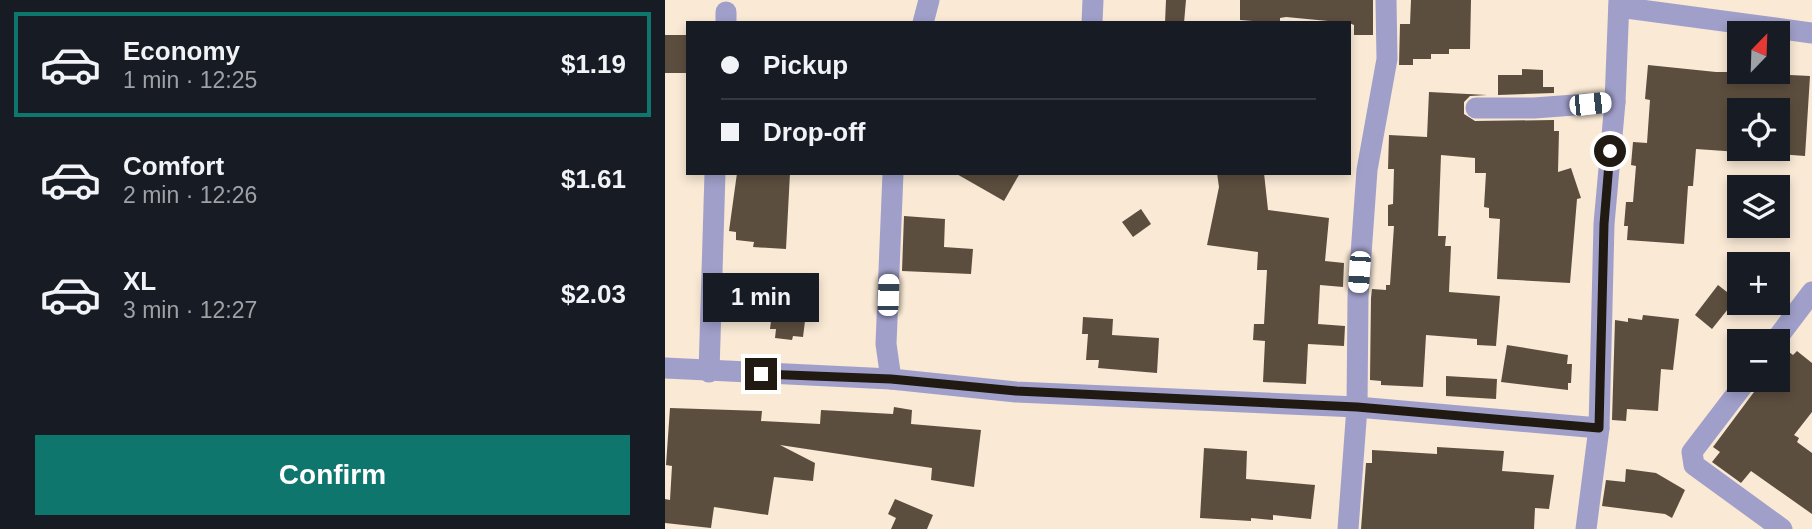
<!DOCTYPE html>
<html lang="en">
<head>
<meta charset="utf-8">
<style>
  body { margin:0; font-family:Arial,sans-serif; background:#242831; color:#f1f3f6; height:100vh; display:flex; flex-direction:column; font-size:26px; white-space:nowrap }
  * { box-sizing:border-box; margin:0 }
  p { font-size:23px; color:#9ea1a6 }
  .icon { flex:none; width:38px; height:38px; fill:none; stroke:currentColor; stroke-width:2; stroke-linecap:round; stroke-linejoin:round }
  .map { position:relative; flex:1; overflow:hidden }
  .details { display:flex; flex-direction:column; background:#171b24; width:665px }
  .details>* { flex:none }
  .guide { position:absolute; left:21px; top:21px; width:665px; height:154px; border-radius:0px; box-shadow:0 4px 10px #0003; display:grid; align-content:center; height:154px; padding:0 35px; background:#171b24 }
  .needle { width:46px; rotate:23deg }
  .controls { position:absolute; left:1062px; top:21px; display:grid; gap:14px }
  .controls a { display:grid; place-items:center; width:63px; height:63px; border-radius:0px; background:#171b24; box-shadow:0 4px 10px #0003; font-size:35px }
  .end { position:absolute; width:32px; height:32px; margin:-16px; border:9px solid #201a13; background:#fff; box-shadow:0 0 0 4px #fff }
  .from { border-radius:50% }
  .bubble { position:absolute; height:49px; border-radius:0px; background:#171b24; box-shadow:0 4px 10px #0003; font-size:23px; font-weight:800; line-height:49px; text-align:center }
  .car { position:absolute; width:21px; height:42px; margin:-21px -10px; border-radius:9px; box-shadow:0 0 5px 2px #0007; background:linear-gradient(#fff 24%,#345 0 40%,#fff 0 76%,#345 0 86%,#fff 0) }
  .guide b { display:flex; align-items:center; gap:24px; height:66px; font-size:26px }
  .guide b+b { border-top:2px solid #363941 }
  .guide i { width:18px; height:18px; background:#f1f3f6 }
  ul { padding:12px 0 0; list-style:none }
  li { display:flex; align-items:center; gap:21px; height:105px; margin:0 14px 10px; padding:0 21px; border:4px solid transparent; border-radius:0px }
  li div { flex:1 }
  li b { display:block; font-size:26px }
  li em { font-style:normal; font-weight:800 }
  li.active { border-color:#0f766e }
  li>.icon { width:63px; height:63px; stroke-width:1.5 }
  .button { display:flex; gap:14px; margin-top:auto; padding:14px 35px }
  .button a { flex:1; height:80px; border-radius:0px; background:#0f766e; color:#fff; font-size:28px; font-weight:800; line-height:80px; text-align:center }
  main { display:flex; flex:1; min-height:0 }
  .map>svg:first-child { display:block }
  .building { fill:#5c4e3e }
  .lines { fill:none; stroke-linecap:round; stroke-linejoin:round }
  .minor { stroke:#a09fca; stroke-width:21 }
  .route { stroke:#201a13; stroke-width:9 }
</style>
</head>
<body>
<main>
<section class="details">
<ul>
<li class="active"><svg class="icon" aria-label="car" viewBox="0 0 24 24"><path d="M5 17H2v-5l4-1 3-4h7l3 4 3 1v5h-3M9 17h6M6 11h13"/><circle cx="7" cy="17" r="2"/><circle cx="17" cy="17" r="2"/></svg><div><b>Economy</b><p>1 min · 12:25</p></div><em>$1.19</em></li>
<li><svg class="icon" aria-label="car" viewBox="0 0 24 24"><path d="M5 17H2v-5l4-1 3-4h7l3 4 3 1v5h-3M9 17h6M6 11h13"/><circle cx="7" cy="17" r="2"/><circle cx="17" cy="17" r="2"/></svg><div><b>Comfort</b><p>2 min · 12:26</p></div><em>$1.61</em></li>
<li><svg class="icon" aria-label="car" viewBox="0 0 24 24"><path d="M5 17H2v-5l4-1 3-4h7l3 4 3 1v5h-3M9 17h6M6 11h13"/><circle cx="7" cy="17" r="2"/><circle cx="17" cy="17" r="2"/></svg><div><b>XL</b><p>3 min · 12:27</p></div><em>$2.03</em></li>
</ul>
<div class="button"><a>Confirm</a></div>
</section>
<div class="map">
<svg width="1147" height="529" viewBox="0 0 1147 529">
  <rect width="100%" height="100%" fill="#f9e9d5"/>
  <g class="building">
    <path d="M 501,0 L 521,0 L 519,23 L 500,23 Z"/>
    <path d="M 575,0 L 708,0 L 708,35 L 689,35 L 689,25 L 684,23 L 621,17 L 615,18 L 615,23 L 575,20 Z"/>
    <path d="M 746,0 L 806,0 L 805,49 L 784,49 L 784,54 L 766,54 L 766,59 L 748,59 L 748,65 L 734,65 L 735,24 L 745,24 Z"/>
    <rect x="0" y="35" width="23" height="38"/>
    <path d="M 983,65 L 1051,72 L 1125,72 L 1125,75 L 1145,76 L 1140,156 L 1113,154 L 1113,110 L 1074,110 L 1074,152 L 1031,149 L 1028,186 L 1023,186 L 1019,244 L 962,240 L 963,226 L 959,226 L 961,202 L 968,202 L 971,166 L 966,165 L 968,142 L 982,143 L 985,100 L 980,99 Z"/>
    <path d="M 857,69 L 878,70 L 878,87 L 889,87 L 889,93 L 833,95 L 833,75 L 857,75 Z"/>
    <path d="M 764,92 L 822,95 L 805,96 L 799,102 L 799,114 L 810,121 L 889,120 L 889,131 L 894,131 L 893,172 L 906,168 L 916,198 L 912,199 L 905,283 L 832,279 L 835,219 L 824,218 L 824,208 L 819,207 L 821,173 L 810,173 L 810,158 L 776,155 L 773,236 L 781,236 L 780,246 L 786,246 L 784,292 L 835,296 L 831,346 L 812,345 L 812,339 L 761,335 L 758,387 L 716,385 L 716,381 L 705,380 L 706,298 L 707,289 L 721,290 L 721,285 L 725,285 L 729,226 L 723,226 L 723,205 L 728,204 L 729,169 L 723,169 L 724,135 L 762,137 Z"/>
    <path d="M 72,173 L 125,173 L 121,249 L 88,247 L 89,242 L 71,240 L 71,232 L 64,231 Z"/>
    <path d="M 290,173 L 355,173 L 339,201 Z"/>
    <path d="M 552,173 L 599,173 L 603,210 L 664,218 L 660,261 L 679,263 L 678,287 L 655,285 L 653,324 L 680,326 L 679,346 L 643,344 L 641,384 L 598,382 L 600,341 L 588,340 L 589,324 L 599,324 L 602,270 L 592,270 L 593,252 L 542,245 L 554,187 Z"/>
    <path d="M 476,209 L 486,224 L 468,237 L 457,222 Z"/>
    <path d="M 239,216 L 280,219 L 279,247 L 308,249 L 306,274 L 237,271 Z"/>
    <path d="M 1053,285 L 1071,299 L 1047,329 L 1030,315 Z"/>
    <path d="M 122,286 L 144,289 L 138,337 L 128,336 L 127,340 L 110,338 L 111,329 L 105,329 L 108,305 L 102,305 L 104,287 L 122,289 Z"/>
    <path d="M 978,315 L 1014,319 L 1008,370 L 996,369 L 993,411 L 962,409 L 961,421 L 947,420 L 950,320 L 963,322 L 963,318 L 977,320 Z"/>
    <path d="M 418,317 L 448,319 L 447,335 L 494,338 L 492,373 L 433,368 L 434,360 L 421,360 L 423,334 L 417,334 Z"/>
    <path d="M 842,345 L 903,355 L 902,364 L 907,364 L 906,383 L 903,383 L 903,390 L 836,382 Z"/>
    <path d="M 1120,349 L 1128,355 L 1132,351 L 1147,363 L 1147,412 L 1129,435 L 1134,438 L 1132,442 L 1147,453 L 1147,514 L 1086,471 L 1076,483 L 1047,462 L 1055,452 L 1048,447 L 1092,388 L 1095,380 L 1113,380 L 1113,353 Z"/>
    <path d="M 781,376 L 832,379 L 831,399 L 781,396 Z"/>
    <path d="M 229,407 L 247,410 L 246,424 L 316,430 L 309,487 L 266,480 L 267,468 L 115,445 L 150,463 L 148,481 L 109,477 L 103,515 L 49,507 L 46,528 L 0,523 L 0,499 L 5,500 L 7,466 L 1,465 L 5,408 L 97,411 L 96,421 L 155,424 L 156,410 L 228,414 Z"/>
    <path d="M 772,447 L 839,451 L 837,471 L 889,475 L 884,509 L 870,508 L 869,529 L 696,529 L 701,463 L 707,463 L 707,450 L 772,454 Z"/>
    <path d="M 539,448 L 582,451 L 581,479 L 650,485 L 646,519 L 608,515 L 608,520 L 586,518 L 586,521 L 535,518 Z"/>
    <path d="M 961,469 L 991,473 L 1020,490 L 1007,518 L 1000,514 L 937,506 L 941,480 L 960,482 Z"/>
    <path d="M 230,499 L 268,515 L 262,529 L 226,529 L 231,518 L 223,514 Z"/>
  </g>
  <g class="lines">
    <g class="minor">
      <path d="M 954,7 L 1147,33"/>
      <path d="M 61,23 L 61,12"/>
      <path d="M 258,23 L 264,0"/>
      <path d="M 427,23 L 428,0"/>
      <path d="M 811,108 L 869,108 L 950,102"/>
      <path d="M 1110,341 L 1147,292"/>
      <path d="M 0,368 L 226,379 L 351,392 L 692,407 L 934,428"/>
      <path d="M 44,372 L 50,173"/>
      <path d="M 226,379 L 221,344 L 228,173"/>
      <path d="M 1082,380 L 1027,452 L 1029,465 L 1117,529"/>
      <path d="M 683,529 L 692,407 L 693,297 L 702,170 L 722,59 L 721,0"/>
      <path d="M 921,529 L 934,428 L 939,224 L 950,102 L 954,0"/>
    </g>
  </g>
  <g class="lines">
    <path class="route" d="M 96,374 L 226,379 L 351,391 L 692,407 L 934,428 L 939,224 L 945,151"/>
  </g>
</svg>
<div class="controls">
<a><svg class="needle" viewBox="-14 -14 28 28"><path d="M0-13l5 13h-10z" fill="#e53935"/><path d="M0 13l5-13h-10z" fill="#9ea1a6"/></svg></a>
<a><svg class="icon" aria-label="locate" viewBox="0 0 24 24"><circle cx="12" cy="12" r="6"/><path d="M12 2v4M12 18v4M2 12h4M18 12h4"/></svg></a>
<a><svg class="icon" aria-label="layers" viewBox="0 0 24 24"><path d="M12 4l9 5-9 5-9-5zM3 14l9 5 9-5"/></svg></a>
<a>+</a>
<a>−</a>
</div>
<i class="end from" style="left:945px;top:151px"></i>
<i class="end" style="left:96px;top:374px"></i>
<div class="bubble" style="left:38px;top:273px;width:116px">1 min</div>
<i class="car" style="left:925px;top:104px;rotate:84deg"></i>
<i class="car" style="left:694px;top:272px;rotate:184deg"></i>
<i class="car" style="left:223px;top:295px;rotate:2deg"></i>
<div class="guide">
<b><i class="from"></i>Pickup</b>
<b><i></i>Drop-off</b>
</div>
</div>
</main>
</body>
</html>
